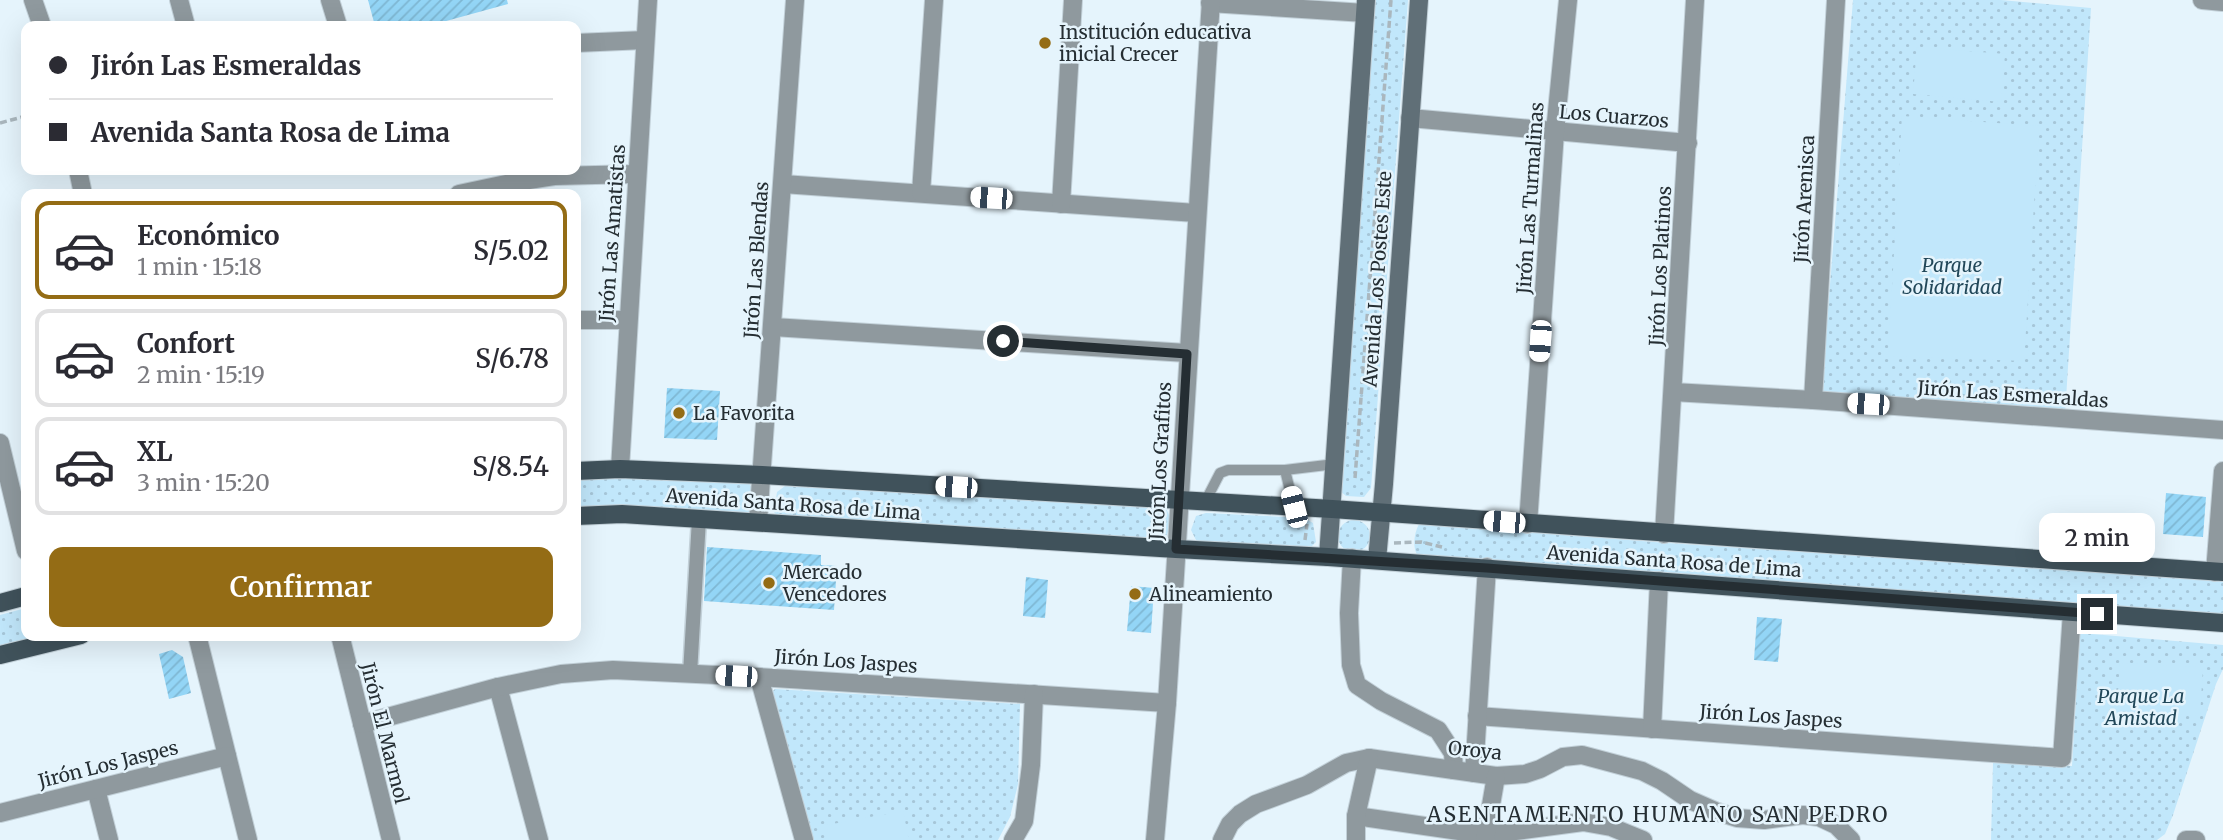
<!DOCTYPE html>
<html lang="es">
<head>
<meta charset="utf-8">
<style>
  body { margin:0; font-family:Merriweather,serif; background:#f7f7f7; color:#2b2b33; height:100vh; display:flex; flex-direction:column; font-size:26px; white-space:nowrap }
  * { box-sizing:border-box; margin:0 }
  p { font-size:23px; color:#7c7c81 }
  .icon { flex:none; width:38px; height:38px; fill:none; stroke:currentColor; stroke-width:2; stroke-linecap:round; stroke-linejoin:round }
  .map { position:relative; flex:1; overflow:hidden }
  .side { position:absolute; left:21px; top:189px; width:560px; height:452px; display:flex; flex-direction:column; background:#fff; border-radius:14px; box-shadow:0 7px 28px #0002 }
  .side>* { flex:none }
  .hud { position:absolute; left:21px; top:21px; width:560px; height:154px; border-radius:14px; box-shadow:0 7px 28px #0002; display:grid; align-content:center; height:154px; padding:0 28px; background:#fff }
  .end { position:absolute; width:32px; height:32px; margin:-16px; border:9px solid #252e33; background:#fff; box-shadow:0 0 0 4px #fff }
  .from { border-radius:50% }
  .bubble { position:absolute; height:49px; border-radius:14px; background:#fff; box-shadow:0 7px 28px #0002; font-size:23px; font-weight:600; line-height:49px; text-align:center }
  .car { position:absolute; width:21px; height:42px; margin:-21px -10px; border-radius:9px; box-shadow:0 0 5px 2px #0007; background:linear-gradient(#fff 24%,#345 0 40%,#fff 0 76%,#345 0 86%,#fff 0) }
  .hud b { display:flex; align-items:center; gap:24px; height:66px; font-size:26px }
  .hud b+b { border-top:2px solid #e1e1e2 }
  .hud i { width:18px; height:18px; background:#2b2b33 }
  ul { padding:12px 0 0; list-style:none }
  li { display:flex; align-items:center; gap:21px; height:98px; margin:0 14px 10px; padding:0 14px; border:4px solid #e1e1e2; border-radius:14px }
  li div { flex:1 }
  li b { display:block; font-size:26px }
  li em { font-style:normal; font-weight:600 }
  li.current { border-color:#946c15 }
  li>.icon { width:63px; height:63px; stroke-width:1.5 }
  .primary-button { display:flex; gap:14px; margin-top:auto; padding:14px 28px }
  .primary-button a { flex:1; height:80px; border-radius:14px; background:#946c15; color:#fff; font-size:28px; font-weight:600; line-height:80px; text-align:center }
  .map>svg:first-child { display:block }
  .green { fill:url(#green-dots) }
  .pitch { fill:#c1e7fb }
  .building { fill:url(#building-hatch) }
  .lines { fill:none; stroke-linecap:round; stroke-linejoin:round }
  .service-casing { stroke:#c2d0d8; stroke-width:12 }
  .pedestrian-casing { stroke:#c2d0d8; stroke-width:17 }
  .minor-casing { stroke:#c2d0d8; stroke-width:20 }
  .tertiary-casing { stroke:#c2d0d8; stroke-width:20 }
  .secondary-casing { stroke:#c2d0d8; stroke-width:20 }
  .primary-casing { stroke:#c2d0d8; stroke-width:20 }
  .path { stroke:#aab7be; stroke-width:3.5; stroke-dasharray:7 3.5; stroke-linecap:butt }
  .service { stroke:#8f999e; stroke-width:10 }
  .pedestrian { stroke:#8f999e; stroke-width:14 }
  .minor { stroke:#8f999e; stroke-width:18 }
  .tertiary { stroke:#8f999e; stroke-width:18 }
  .secondary { stroke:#606f77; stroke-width:18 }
  .primary { stroke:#40525b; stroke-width:18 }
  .route { stroke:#252e33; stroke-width:9 }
  .poi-dot { fill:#946c15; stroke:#e5f4fc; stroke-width:2.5 }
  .labels { text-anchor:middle; stroke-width:5; stroke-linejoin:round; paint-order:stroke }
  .poi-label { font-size:19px; fill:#252e33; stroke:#e5f4fc; text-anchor:start }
  .street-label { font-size:19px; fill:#252e33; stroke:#e5f4fc }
  .park-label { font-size:19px; font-style:italic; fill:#214759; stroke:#e5f4fc }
  .neighbourhood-label { font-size:21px; letter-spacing:2px; fill:#252e33; stroke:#e5f4fc }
</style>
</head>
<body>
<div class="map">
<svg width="2223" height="840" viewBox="0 0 2223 840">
  <defs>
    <pattern id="green-dots" width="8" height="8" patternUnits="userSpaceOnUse" patternTransform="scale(1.75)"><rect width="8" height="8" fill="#c1e7fb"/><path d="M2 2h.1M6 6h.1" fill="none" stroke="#a6c6d8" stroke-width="1.8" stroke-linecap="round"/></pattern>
    <pattern id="building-hatch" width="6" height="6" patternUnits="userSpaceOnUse" patternTransform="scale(1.75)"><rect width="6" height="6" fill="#93d5f6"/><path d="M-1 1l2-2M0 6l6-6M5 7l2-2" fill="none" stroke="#7fb7d3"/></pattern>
  </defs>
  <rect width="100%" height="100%" fill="#e5f4fc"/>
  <g class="green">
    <path d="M 1375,0 L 1408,0 L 1371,488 L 1364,497 L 1346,496 L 1340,491 Z"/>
    <path d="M 1853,0 L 2001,0 L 2091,8 L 2065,414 L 1821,396 Z"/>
    <path d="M 631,477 L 749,483 L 754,493 L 752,510 L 746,514 L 576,509 L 576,479 Z"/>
    <path d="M 785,486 L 1165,507 C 1172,518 1172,528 1164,539 L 778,517 L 774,512 L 777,492 Z"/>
    <path d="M 1206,513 L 1304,518 L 1313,523 L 1316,542 L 1309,549 L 1197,542 L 1191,530 L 1196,516 Z"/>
    <circle cx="1354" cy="536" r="16"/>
    <path d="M 1419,524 L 1667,543 L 2223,580 L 2223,615 L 1418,556 C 1412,548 1414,533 1419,524 Z"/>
    <path d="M 26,608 L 26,635 L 45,635 L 0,646 L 0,615 Z"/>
    <path d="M 2080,633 L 2223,645 L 2223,669 L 2216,684 L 2173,815 L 2165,834 L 2157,840 L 1991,840 L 1993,763 L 2072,766 Z"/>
    <path d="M 775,689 L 1020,704 L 1018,784 L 1010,817 L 998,840 L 813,840 L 770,694 Z"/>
  </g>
  <g class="pitch">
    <path d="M 1917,47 L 2005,54 L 2001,102 L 1913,94 Z"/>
    <path d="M 1902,116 L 2039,126 L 2024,361 L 1888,356 Z"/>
    <path d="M 2120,663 L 2203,667 L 2200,716 L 2117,711 Z"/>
    <path d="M 903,811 L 909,840 L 829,840 L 827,825 Z"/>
  </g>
  <g class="building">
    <path d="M 368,0 L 507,0 L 508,4 L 428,26 L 375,26 Z"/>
    <path d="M 667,388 L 720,391 L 717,440 L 664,438 Z"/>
    <path d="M 2166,493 L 2206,497 L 2203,537 L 2163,534 Z"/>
    <path d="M 707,547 L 821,555 L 821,565 L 837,566 L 834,610 L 704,601 Z"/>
    <path d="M 1026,577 L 1048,580 L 1045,618 L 1023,616 Z"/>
    <path d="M 1131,586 L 1154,588 L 1151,633 L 1127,631 Z"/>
    <path d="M 1757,617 L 1782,619 L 1778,662 L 1754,660 Z"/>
    <path d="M 172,650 L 183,657 L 191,693 L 169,699 L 159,654 Z"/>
  </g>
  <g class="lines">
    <g class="service-casing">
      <g id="service">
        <path d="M 1285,470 L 1294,507"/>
        <path d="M 1205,502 L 1220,473 L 1228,470 L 1285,470 L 1335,464"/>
      </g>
    </g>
    <g class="pedestrian-casing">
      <path id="pedestrian" d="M 690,674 L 699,519"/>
    </g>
    <g class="minor-casing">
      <g id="minor">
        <path d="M 33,0 L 42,26"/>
        <path d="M 179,0 L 186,26"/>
        <path d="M 330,0 L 338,26"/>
        <path d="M 1210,3 L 1365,13"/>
        <path d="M 576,43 L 645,40"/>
        <path d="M 1410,118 L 1688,143"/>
        <path d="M 78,170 L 83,194"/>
        <path d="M 783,184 L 1196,213"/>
        <path d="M 921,193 L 934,0"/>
        <path d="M 459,194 L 516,182 L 554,176 L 637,174"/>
        <path d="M 1061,204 L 1073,0"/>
        <path d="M 576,320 L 628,320"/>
        <path d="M 773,327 L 1187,353"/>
        <path d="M 1673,392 L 1813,400 L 2223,430"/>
        <path d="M 1813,400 L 1836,0"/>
        <path d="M 0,443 L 26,551"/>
        <path d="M 620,469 L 648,0"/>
        <path d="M 758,522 L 795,0"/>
        <path d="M 1528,524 L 1555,132 L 1568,0"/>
        <path d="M 1664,534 L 1695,0"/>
        <path d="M 1352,558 L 1349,613 L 1351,665 L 1357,685 L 1381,701 L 1438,730 L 1453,753 L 1454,770"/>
        <path d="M 2215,572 L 2223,471"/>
        <path d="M 197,635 L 248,840"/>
        <path d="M 340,635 L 391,840"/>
        <path d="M 759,677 L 804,840"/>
        <path d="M 498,687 L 539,840"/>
        <path d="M 1477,716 L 2062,758 L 2072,612"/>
        <path d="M 362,724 L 498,687 L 561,674 L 613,670 L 759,677 L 1167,703"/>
        <path d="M 1652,729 L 1659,581"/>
        <path d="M 1474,773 L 1487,567"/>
        <path d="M 96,789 L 109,840"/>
        <path d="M 0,813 L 227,756"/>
        <path d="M 1356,816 L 1486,835 L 1583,822 L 1611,827 L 1643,840"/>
        <path d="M 1013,840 L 1024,821 L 1031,765 L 1034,694"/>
        <path d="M 1155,840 L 1167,703 L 1211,0"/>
        <path d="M 1222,840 L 1230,824 L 1240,814 L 1256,804 L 1307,785 L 1346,763 L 1369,758 L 1496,776 L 1525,774 L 1540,769 L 1563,757 L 1582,755 L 1642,771 L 1662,781 L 1690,800 L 1715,811 L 1737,818 L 1764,820 L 1803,815 L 1819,817 L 1836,825 L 1851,840"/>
        <path d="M 1356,840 L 1356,816 L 1369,758"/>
        <path d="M 1485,840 L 1496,776"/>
        <path d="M 2186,840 L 2196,840"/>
      </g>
    </g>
    <g class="tertiary-casing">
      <path id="tertiary" d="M 2202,0 L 2223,2"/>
    </g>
    <g class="secondary-casing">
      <g id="secondary">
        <path d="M 1328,557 L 1366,0"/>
        <path d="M 1377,560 L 1384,484 L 1419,0"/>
      </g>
    </g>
    <g class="primary-casing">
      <g id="primary">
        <path d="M 576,471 L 620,469 L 762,475 L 1332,509 L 2223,572"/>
        <path d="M 576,516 L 622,514 L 1176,549 L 1328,557 L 2223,623"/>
        <path d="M 0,603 L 26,596"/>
        <path d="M 0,655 L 81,635"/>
      </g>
    </g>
    <g class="path">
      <path d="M 0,123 L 26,116"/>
      <path d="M 1355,478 L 1391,0"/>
      <path d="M 1305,540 L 1307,524"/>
      <path d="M 1394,543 L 1421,542 L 1442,547"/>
    </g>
    <use href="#service" class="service"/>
    <use href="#pedestrian" class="pedestrian"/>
    <use href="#minor" class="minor"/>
    <use href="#tertiary" class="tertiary"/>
    <use href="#secondary" class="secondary"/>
    <use href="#primary" class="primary"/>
  </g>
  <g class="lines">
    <path class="route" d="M 1003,341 L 1187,354 L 1176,549 L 1487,568 L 2097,614"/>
  </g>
  <g class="poi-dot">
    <circle cx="1045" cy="43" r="7"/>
    <circle cx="679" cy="413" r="7"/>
    <circle cx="769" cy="583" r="7"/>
    <circle cx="1135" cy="594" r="7"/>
  </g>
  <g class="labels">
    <g class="poi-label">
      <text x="1059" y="39">Institución educativa<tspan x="1059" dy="22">inicial Crecer</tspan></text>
      <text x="693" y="420">La Favorita</text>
      <text x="783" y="579">Mercado<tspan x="783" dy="22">Vencedores</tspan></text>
      <text x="1149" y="601">Alineamiento</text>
    </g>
    <g class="street-label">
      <text transform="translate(1614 116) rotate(5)" y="7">Los Cuarzos</text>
      <text transform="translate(1530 198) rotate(-86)" y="7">Jirón Las Turmalinas</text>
      <text transform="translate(1804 199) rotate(-87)" y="7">Jirón Arenisca</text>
      <text transform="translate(612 233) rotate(-86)" y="7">Jirón Las Amatistas</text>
      <text transform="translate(756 260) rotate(-86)" y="7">Jirón Las Blendas</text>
      <text transform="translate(1660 266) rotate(-87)" y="7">Jirón Los Platinos</text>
      <text transform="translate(1377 279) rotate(-86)" y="7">Avenida Los Postes Este</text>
      <text transform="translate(2013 394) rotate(4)" y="7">Jirón Las Esmeraldas</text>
      <text transform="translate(1160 461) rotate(-87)" y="7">Jirón Los Grafitos</text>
      <text transform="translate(793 504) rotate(4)" y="7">Avenida Santa Rosa de Lima</text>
      <text transform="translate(1674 561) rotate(4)" y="7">Avenida Santa Rosa de Lima</text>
      <text transform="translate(846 661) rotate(4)" y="7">Jirón Los Jaspes</text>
      <text transform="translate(1771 716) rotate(4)" y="7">Jirón Los Jaspes</text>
      <text transform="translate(385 733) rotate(76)" y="7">Jirón El Marmol</text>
      <text transform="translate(1475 750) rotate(6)" y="7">Oroya</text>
      <text transform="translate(108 764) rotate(-14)" y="7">Jirón Los Jaspes</text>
    </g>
    <g class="park-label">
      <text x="1952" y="272">Parque<tspan x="1952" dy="22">Solidaridad</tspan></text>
      <text x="2141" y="703">Parque La<tspan x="2141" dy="22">Amistad</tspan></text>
    </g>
    <g class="neighbourhood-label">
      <text x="1658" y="822">ASENTAMIENTO HUMANO SAN PEDRO</text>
    </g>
  </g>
</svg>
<i class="end from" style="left:1003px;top:341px"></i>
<i class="end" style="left:2097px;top:614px"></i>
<div class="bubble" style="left:2039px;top:513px;width:116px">2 min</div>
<i class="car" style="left:991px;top:198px;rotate:274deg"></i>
<i class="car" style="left:1540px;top:341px;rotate:184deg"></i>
<i class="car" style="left:1868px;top:404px;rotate:274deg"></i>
<i class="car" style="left:956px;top:487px;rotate:274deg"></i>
<i class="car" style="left:1294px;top:507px;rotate:346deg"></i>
<i class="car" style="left:1504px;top:522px;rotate:275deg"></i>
<i class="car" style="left:736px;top:676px;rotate:273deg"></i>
<div class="hud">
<b><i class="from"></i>Jirón Las Esmeraldas</b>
<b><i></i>Avenida Santa Rosa de Lima</b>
</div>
<section class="side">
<ul>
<li class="current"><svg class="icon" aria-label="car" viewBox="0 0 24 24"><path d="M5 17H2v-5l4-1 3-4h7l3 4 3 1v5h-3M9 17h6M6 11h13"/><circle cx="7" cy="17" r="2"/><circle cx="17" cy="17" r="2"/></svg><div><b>Económico</b><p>1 min · 15:18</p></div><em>S/5.02</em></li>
<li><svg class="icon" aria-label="car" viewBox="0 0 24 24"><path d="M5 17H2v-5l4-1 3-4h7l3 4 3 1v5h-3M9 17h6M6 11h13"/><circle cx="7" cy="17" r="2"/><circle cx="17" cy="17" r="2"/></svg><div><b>Confort</b><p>2 min · 15:19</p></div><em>S/6.78</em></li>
<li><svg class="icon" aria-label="car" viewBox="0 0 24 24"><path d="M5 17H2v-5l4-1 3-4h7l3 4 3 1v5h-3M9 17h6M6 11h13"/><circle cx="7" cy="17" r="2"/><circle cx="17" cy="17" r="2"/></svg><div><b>XL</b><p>3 min · 15:20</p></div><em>S/8.54</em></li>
</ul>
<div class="primary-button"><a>Confirmar</a></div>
</section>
</div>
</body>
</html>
